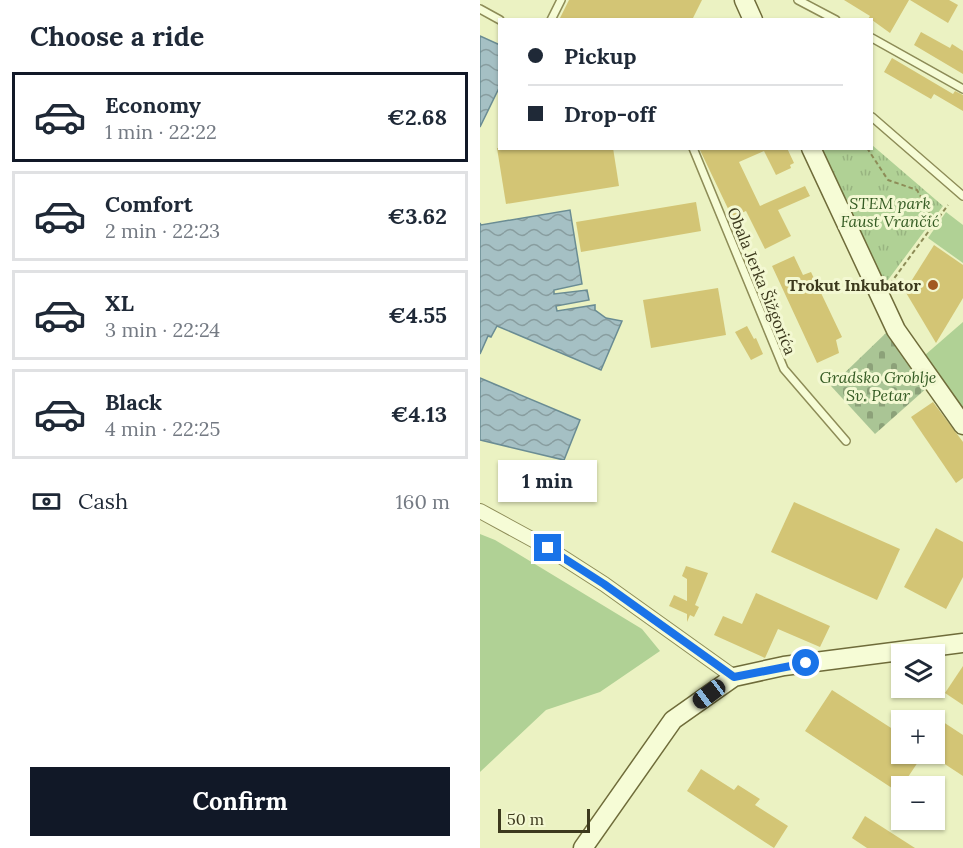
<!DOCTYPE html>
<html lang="en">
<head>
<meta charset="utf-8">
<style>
  body { margin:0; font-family:Lora,serif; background:#f6f6f7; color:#1f2937; height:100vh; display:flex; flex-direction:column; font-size:22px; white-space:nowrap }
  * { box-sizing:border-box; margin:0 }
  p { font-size:20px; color:#747a83 }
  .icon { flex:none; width:33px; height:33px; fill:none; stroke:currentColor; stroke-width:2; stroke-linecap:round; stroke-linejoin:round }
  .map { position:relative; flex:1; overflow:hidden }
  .details { display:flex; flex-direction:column; background:#fff; width:480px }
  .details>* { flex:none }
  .hud { position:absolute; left:18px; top:18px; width:375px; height:132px; border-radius:0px; box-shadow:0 2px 4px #0004; display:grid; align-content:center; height:132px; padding:0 30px; background:#fff }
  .fabs { position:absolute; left:411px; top:644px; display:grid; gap:12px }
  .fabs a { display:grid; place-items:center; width:54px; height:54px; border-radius:0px; background:#fff; box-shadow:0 2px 4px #0004; font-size:30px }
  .scale { position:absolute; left:18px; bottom:15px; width:92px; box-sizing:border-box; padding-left:6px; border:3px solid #3c391d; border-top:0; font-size:16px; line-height:21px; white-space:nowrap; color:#3c391d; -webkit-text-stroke:4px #f3f8d2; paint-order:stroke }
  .end { position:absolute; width:27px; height:27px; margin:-14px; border:8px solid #1a73e8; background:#fff; box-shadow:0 0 0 3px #fff }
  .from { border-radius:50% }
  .bubble { position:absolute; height:42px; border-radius:0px; background:#fff; box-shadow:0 2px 4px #0004; font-size:20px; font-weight:700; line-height:42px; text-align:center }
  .car { position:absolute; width:18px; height:36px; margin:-18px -9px; border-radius:8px; box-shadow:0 0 4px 2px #0007; background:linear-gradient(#222 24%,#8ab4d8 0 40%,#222 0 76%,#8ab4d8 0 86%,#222 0) }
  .hud b { display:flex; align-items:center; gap:21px; height:57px; font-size:22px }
  .hud b+b { border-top:2px solid #e0e1e3 }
  .hud i { width:15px; height:15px; background:#1f2937 }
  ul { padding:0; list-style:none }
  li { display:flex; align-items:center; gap:18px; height:90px; margin:0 12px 9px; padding:0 18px; border:3px solid #e0e1e3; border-radius:0px }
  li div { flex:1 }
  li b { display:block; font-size:22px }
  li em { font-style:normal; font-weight:700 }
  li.active { border-color:#111827 }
  li>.icon { width:54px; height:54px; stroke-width:1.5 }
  h2 { padding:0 30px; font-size:27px; line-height:72px }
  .pay { display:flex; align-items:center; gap:15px; height:66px; padding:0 30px; font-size:22px }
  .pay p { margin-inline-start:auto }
  .cta { display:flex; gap:12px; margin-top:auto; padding:12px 30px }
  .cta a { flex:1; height:69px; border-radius:0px; background:#111827; color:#fff; font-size:24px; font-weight:700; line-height:69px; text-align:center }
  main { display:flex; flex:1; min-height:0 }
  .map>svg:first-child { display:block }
  .grass { fill:#b0d195 }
  .cemetery { fill:url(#cemetery-stones) }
  .park { fill:url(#park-tufts) }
  .water { fill:url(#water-waves); stroke:#6a8c93; stroke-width:1.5 }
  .building { fill:#d3c575 }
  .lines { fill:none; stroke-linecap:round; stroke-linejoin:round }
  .lane-casing { stroke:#8d8c57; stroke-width:10 }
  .street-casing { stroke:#8d8c57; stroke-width:16 }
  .secondary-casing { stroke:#6f6c3a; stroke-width:21 }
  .path { stroke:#8d8c57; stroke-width:2; stroke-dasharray:4.5 3; stroke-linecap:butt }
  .lane { stroke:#f6fcd6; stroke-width:7 }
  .street { stroke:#f6fcd6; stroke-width:14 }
  .secondary { stroke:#f6fcd6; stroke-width:18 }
  .route { stroke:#1a73e8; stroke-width:8 }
  .poi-dot { fill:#a25922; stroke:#f3f8d2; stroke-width:2 }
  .labels { text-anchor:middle; stroke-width:6; stroke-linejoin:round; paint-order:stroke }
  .park-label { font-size:16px; font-style:italic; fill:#335a22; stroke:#f3f8d2 }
  .street-label { font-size:16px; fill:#3c391d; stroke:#f3f8d2 }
  .poi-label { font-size:16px; font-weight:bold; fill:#3c391d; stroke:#f3f8d2; text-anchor:end }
</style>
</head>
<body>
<main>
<section class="details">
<h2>Choose a ride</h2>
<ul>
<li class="active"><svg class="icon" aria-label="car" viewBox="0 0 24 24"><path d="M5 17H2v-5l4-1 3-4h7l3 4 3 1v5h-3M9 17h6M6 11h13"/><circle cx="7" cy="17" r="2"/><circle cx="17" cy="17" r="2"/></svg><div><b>Economy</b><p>1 min · 22:22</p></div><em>€2.68</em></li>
<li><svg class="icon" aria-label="car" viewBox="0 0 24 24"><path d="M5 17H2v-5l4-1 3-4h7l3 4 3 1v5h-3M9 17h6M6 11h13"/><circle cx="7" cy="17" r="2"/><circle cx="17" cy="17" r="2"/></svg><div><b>Comfort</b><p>2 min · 22:23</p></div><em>€3.62</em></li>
<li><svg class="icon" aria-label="car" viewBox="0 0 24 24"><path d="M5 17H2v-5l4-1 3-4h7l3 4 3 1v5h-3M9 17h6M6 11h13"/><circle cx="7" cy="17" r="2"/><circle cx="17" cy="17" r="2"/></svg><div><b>XL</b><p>3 min · 22:24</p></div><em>€4.55</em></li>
<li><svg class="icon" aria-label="car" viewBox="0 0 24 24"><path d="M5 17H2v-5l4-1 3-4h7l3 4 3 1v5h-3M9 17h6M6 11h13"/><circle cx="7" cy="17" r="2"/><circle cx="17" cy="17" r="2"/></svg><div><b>Black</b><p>4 min · 22:25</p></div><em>€4.13</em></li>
</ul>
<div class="pay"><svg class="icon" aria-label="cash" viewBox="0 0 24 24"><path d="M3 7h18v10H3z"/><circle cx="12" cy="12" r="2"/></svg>Cash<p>160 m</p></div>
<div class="cta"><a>Confirm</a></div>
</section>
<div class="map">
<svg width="483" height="848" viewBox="0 0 483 848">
  <defs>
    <pattern id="cemetery-stones" width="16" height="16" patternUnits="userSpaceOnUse" patternTransform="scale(1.5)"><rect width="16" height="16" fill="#aac595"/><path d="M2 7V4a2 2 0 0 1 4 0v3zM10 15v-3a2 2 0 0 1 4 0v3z" fill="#8ca179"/></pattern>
    <pattern id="park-tufts" width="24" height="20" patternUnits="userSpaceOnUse" patternTransform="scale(1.5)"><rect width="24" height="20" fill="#b0d195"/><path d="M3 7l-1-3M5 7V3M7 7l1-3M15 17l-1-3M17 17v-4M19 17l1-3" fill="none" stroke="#98b480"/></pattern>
    <pattern id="water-waves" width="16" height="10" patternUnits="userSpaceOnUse" patternTransform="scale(1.5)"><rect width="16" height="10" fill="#a5c0c4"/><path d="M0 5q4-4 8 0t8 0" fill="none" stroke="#889d9f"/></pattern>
  </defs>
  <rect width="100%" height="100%" fill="#ebf2c2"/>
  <g class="grass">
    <path d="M 466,212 L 483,225 L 483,263 L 448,238 Z"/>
    <path d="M 483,322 L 483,411 L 445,355 Z"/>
    <path d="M 0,534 L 15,540 L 162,629 L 180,651 L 120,692 L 66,710 L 0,772 Z"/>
  </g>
  <path class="cemetery" d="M 408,331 L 449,386 L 395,434 L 351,386 Z"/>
  <path class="park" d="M 392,145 L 463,206 L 402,288 L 338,149 L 392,148 Z"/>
  <g class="water">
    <path d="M 0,36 L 20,45 L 19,88 L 0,127 Z"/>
    <path d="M 90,210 L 102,284 L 74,290 L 74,294 L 107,290 L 109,300 L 76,306 L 77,311 L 115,305 L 115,310 L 126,318 L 142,321 L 121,370 L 17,326 L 11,337 L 8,336 L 0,354 L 0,223 L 1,225 Z"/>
    <path d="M 0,378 L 100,420 L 84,460 L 0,440 Z"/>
  </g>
  <g class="building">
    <path d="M 89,0 L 222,0 L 212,20 L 79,20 Z"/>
    <path d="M 364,0 L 429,0 L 410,33 L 392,20 L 388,19 L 390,16 Z"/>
    <path d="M 430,0 L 469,0 L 478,5 L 468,23 Z"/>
    <path d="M 441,32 L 470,48 L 472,44 L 483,51 L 483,74 L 434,45 Z"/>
    <path d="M 412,58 L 473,94 L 475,91 L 483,95 L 483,111 L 454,94 L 451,99 L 404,72 Z"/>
    <path d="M 17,148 L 133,148 L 139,186 L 26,204 Z"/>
    <path d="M 219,148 L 307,148 L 314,163 L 310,165 L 311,168 L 296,175 L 284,151 L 259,162 L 280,206 L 325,186 L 330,196 L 298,210 L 311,236 L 285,249 L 266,211 L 252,217 Z"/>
    <path d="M 216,202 L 221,231 L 101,252 L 96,222 Z"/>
    <path d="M 454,245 L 483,265 L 483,298 L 456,343 L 425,291 Z"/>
    <path d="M 314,256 L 323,275 L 331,272 L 362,337 L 356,340 L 359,353 L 337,363 L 292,266 Z"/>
    <path d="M 238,288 L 246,335 L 171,348 L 163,300 Z"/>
    <path d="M 267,326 L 274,339 L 276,338 L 283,354 L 271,360 L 255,332 Z"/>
    <path d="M 453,402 L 483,442 L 483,478 L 476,483 L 431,417 Z"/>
    <path d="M 314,502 L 420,549 L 397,600 L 291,552 Z"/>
    <path d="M 456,528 L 483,542 L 483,577 L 466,609 L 424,587 Z"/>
    <path d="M 206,566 L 228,573 L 215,605 L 219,607 L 214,617 L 210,615 L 207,622 L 207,614 L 189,606 L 194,595 L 207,601 L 207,579 L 202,576 Z"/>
    <path d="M 276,593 L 350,626 L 340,647 L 298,629 L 285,658 L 234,635 L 243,616 L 262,624 Z"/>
    <path d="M 483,666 L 483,705 L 465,693 Z"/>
    <path d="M 352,690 L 422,735 L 422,753 L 444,753 L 418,792 L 325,731 Z"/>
    <path d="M 454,716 L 483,735 L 483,776 L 454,757 Z"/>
    <path d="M 221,769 L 254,790 L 258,785 L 280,799 L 275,805 L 308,826 L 294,848 L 207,791 Z"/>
    <path d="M 385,816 L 435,848 L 387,848 L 372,838 Z"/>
  </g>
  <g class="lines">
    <g class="lane-casing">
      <g id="lane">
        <path d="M 318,0 L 356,20"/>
        <path d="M 0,9 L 20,20"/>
        <path d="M 71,20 L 81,0"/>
        <path d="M 392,38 L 483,89"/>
        <path d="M 392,117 L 483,196"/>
        <path d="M 213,148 L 304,369 L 366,441"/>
      </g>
    </g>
    <g class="street-casing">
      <path id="street" d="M 0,511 L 68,548 L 124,584 L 254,677"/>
    </g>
    <g class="secondary-casing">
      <g id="secondary">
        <path d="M 264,0 L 273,20"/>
        <path d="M 331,148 L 416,330 L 483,425"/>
        <path d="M 103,848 L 193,720 L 254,677 L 304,666 L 483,643"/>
      </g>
    </g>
    <g class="path">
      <path d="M 387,148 L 408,180 L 437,190 L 456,223"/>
      <path d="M 410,284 L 468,205"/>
    </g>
    <use href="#lane" class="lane"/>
    <use href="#street" class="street"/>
    <use href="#secondary" class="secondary"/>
  </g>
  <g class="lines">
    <path class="route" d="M 68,548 L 124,584 L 254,677 L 326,663"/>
  </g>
  <circle class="poi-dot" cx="453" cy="285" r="6"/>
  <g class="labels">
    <g class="park-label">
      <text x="410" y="209">STEM park<tspan x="410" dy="18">Faust Vrančić</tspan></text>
      <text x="398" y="383">Gradsko Groblje<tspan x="398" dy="18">Sv. Petar</tspan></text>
    </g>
    <g class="street-label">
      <text transform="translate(282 281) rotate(68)" y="6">Obala Jerka Šižgorića</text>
    </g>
    <g class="poi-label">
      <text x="441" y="291">Trokut Inkubator</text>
    </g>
  </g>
</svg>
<div class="fabs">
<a><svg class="icon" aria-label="layers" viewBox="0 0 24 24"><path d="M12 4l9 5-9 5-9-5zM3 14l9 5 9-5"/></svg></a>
<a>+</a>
<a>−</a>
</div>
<div class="scale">50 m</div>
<i class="end from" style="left:326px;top:663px"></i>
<i class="end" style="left:68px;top:548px"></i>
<div class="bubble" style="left:18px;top:460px;width:99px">1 min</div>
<i class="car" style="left:229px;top:694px;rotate:233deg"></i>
<div class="hud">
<b><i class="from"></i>Pickup</b>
<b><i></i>Drop-off</b>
</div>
</div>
</main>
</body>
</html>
